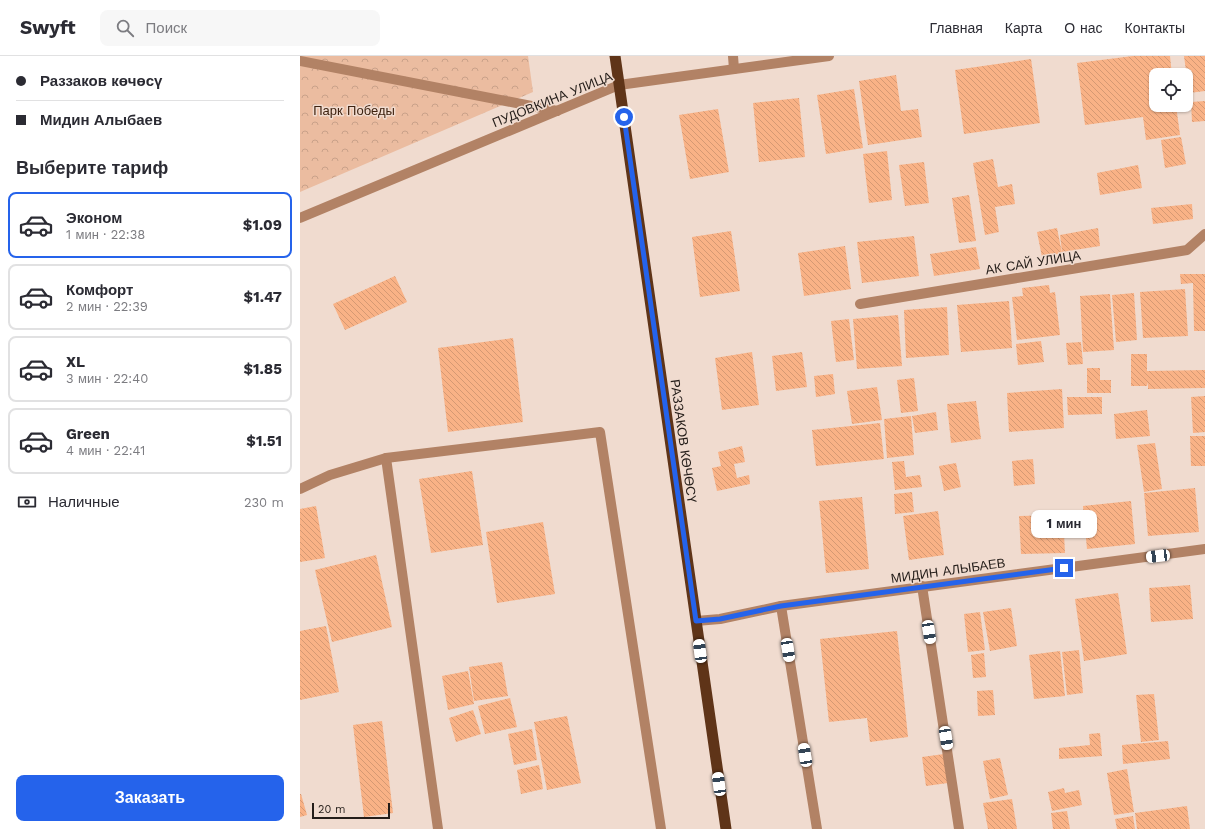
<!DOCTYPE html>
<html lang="ru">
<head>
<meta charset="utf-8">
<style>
  body { margin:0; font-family:"Work Sans",sans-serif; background:#f7f7f7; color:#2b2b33; height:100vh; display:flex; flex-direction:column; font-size:15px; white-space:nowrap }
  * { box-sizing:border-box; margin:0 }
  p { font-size:13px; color:#7c7c81 }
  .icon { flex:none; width:22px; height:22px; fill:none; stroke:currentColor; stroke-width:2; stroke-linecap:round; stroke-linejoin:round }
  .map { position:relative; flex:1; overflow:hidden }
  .side { display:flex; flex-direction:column; background:#fff; width:300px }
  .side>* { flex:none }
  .hud { display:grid; align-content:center; height:88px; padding:0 16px; background:#fff }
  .tools { position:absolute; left:849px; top:12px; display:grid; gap:8px }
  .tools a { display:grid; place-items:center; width:44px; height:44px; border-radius:8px; background:#fff; box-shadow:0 1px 3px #0004; font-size:20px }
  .scale { position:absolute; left:12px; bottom:10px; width:78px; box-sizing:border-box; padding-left:4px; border:2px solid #241d19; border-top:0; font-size:11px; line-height:14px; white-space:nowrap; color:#241d19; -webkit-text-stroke:3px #f0dbcf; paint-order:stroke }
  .end { position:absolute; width:18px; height:18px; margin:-9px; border:5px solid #2563eb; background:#fff; box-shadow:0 0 0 2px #fff }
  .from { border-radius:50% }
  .bubble { position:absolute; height:28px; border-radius:8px; background:#fff; box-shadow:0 1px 3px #0004; font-size:13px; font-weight:700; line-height:28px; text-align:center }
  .car { position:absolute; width:12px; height:24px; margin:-12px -6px; border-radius:5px; box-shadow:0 0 3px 1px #0007; background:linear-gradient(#fff 24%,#345 0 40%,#fff 0 76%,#345 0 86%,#fff 0) }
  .hud b { display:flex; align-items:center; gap:14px; height:38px; font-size:15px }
  .hud b+b { border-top:1px solid #e1e1e2 }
  .hud i { width:10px; height:10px; background:#2b2b33 }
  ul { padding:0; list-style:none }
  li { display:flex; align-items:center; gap:12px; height:66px; margin:0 8px 6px; padding:0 8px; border:2px solid #e1e1e2; border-radius:8px }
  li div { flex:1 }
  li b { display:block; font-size:15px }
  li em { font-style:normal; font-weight:700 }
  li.current { border-color:#2563eb }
  li>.icon { width:36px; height:36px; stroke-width:1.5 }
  h2 { padding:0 16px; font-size:18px; line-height:48px }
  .pay { display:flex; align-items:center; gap:10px; height:44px; padding:0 16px; font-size:15px }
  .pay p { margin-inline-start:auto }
  .primary-button { display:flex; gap:8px; margin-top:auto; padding:8px 16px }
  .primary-button a { flex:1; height:46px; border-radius:8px; background:#2563eb; color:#fff; font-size:16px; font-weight:700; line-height:46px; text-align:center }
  header { display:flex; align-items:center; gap:24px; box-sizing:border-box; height:56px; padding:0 20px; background:#fff; border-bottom:1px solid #e1e1e2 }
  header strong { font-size:19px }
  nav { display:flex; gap:22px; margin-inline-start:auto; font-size:14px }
  .search { width:280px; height:36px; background:#f7f7f7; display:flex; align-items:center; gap:10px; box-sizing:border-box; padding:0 14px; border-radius:8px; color:#7c7c81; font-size:15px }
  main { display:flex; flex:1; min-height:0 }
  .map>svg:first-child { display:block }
  .park { fill:url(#park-crowns) }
  .building { fill:url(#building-back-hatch) }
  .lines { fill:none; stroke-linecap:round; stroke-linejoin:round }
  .service { stroke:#b28265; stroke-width:10 }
  .minor { stroke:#b28265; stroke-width:10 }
  .trunk { stroke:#5f3418; stroke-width:11 }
  .route { stroke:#2563eb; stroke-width:5 }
  .labels { text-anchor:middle; stroke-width:3; stroke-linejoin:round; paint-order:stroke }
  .street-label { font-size:13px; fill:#241d19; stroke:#f0dbcf }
  .park-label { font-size:13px; fill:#3f2310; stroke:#f0dbcf }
</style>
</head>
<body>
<header>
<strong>Swyft</strong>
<div class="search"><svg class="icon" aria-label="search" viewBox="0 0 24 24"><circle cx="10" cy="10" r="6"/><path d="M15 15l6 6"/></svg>Поиск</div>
<nav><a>Главная</a><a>Карта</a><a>О нас</a><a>Контакты</a></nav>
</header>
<main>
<section class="side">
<div class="hud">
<b><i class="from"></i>Раззаков көчөсү</b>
<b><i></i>Мидин Алыбаев</b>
</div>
<h2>Выберите тариф</h2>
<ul>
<li class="current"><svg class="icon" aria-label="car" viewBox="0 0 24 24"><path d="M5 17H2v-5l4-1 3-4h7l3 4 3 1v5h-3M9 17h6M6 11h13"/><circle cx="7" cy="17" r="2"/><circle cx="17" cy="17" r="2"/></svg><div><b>Эконом</b><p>1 мин · 22:38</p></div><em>$1.09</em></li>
<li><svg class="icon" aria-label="car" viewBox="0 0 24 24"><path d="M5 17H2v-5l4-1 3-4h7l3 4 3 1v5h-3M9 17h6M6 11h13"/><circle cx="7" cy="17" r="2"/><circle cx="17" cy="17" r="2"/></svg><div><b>Комфорт</b><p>2 мин · 22:39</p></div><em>$1.47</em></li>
<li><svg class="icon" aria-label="car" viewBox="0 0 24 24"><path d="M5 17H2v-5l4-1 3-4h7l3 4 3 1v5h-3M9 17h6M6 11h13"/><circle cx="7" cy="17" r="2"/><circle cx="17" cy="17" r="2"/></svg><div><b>XL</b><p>3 мин · 22:40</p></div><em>$1.85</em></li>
<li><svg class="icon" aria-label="car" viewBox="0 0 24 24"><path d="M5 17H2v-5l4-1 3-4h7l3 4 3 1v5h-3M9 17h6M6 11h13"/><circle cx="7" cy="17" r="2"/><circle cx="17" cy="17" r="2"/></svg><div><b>Green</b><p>4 мин · 22:41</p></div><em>$1.51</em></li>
</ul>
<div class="pay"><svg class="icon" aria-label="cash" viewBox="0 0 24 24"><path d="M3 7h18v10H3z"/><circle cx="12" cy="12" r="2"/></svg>Наличные<p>230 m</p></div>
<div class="primary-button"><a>Заказать</a></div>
</section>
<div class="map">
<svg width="905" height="773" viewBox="0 0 905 773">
  <defs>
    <pattern id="park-crowns" width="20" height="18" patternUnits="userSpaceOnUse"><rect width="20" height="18" fill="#ebbca0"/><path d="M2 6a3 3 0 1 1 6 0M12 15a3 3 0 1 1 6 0" fill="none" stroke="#c9a189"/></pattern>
    <pattern id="building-back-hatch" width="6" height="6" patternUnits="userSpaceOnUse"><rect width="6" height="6" fill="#f9b286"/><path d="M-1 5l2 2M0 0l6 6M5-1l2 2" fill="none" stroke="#d59973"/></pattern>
  </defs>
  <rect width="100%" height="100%" fill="#f0dbcf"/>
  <path class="park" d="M 0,0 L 228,0 L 233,36 L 0,136 Z"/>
  <g class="building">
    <path d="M 833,0 L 870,0 L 872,19 L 856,19 L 856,49 L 876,49 L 880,79 L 846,84 L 843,61 L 785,69 L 777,7 Z"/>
    <path d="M 884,0 L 905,0 L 905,35 L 889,37 Z"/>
    <path d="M 731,3 L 740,67 L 664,78 L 655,14 Z"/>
    <path d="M 596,19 L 601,55 L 618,53 L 622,81 L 568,89 L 559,25 Z"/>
    <path d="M 554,33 L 563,92 L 526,98 L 517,39 Z"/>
    <path d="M 499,42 L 505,101 L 459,106 L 453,47 Z"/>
    <path d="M 905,45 L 905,65 L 892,66 L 891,46 Z"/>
    <path d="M 418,53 L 429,116 L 390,123 L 379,59 Z"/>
    <path d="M 881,81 L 886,108 L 865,112 L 861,84 Z"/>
    <path d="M 587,95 L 592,144 L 569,147 L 563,98 Z"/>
    <path d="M 693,103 L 698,131 L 712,128 L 715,148 L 695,151 L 699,176 L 685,179 L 673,107 Z"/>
    <path d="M 624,106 L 629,147 L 605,150 L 599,109 Z"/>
    <path d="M 838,109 L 842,132 L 800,139 L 797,117 Z"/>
    <path d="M 669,139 L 676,185 L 659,187 L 652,142 Z"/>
    <path d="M 892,148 L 893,163 L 853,168 L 851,152 Z"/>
    <path d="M 757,172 L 762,197 L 742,201 L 737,176 Z"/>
    <path d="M 798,172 L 800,190 L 762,196 L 760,179 Z"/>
    <path d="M 431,175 L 440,235 L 400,241 L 392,181 Z"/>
    <path d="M 614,180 L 619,220 L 562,227 L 557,186 Z"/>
    <path d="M 545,190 L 551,233 L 504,240 L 498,197 Z"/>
    <path d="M 676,191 L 680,213 L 634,220 L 630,198 Z"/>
    <path d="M 880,218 L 905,218 L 905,275 L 894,275 L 893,227 L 881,228 Z"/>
    <path d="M 95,220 L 107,246 L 45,274 L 33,248 Z"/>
    <path d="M 749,229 L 750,237 L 755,236 L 760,279 L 717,284 L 712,241 L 723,240 L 722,232 Z"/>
    <path d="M 885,233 L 888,280 L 843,282 L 840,236 Z"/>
    <path d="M 834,237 L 837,284 L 816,286 L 812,239 Z"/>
    <path d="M 810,238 L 814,294 L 783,296 L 780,240 Z"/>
    <path d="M 709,245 L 712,292 L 661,296 L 657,249 Z"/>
    <path d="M 647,251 L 649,299 L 606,302 L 604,254 Z"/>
    <path d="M 598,259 L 602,310 L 557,313 L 553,263 Z"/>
    <path d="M 549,263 L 554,304 L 536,306 L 531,265 Z"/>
    <path d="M 213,282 L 223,366 L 148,376 L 138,292 Z"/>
    <path d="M 741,285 L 744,306 L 718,309 L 716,288 Z"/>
    <path d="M 781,286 L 783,308 L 768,309 L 766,287 Z"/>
    <path d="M 452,296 L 459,349 L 422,354 L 415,302 Z"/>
    <path d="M 502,296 L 507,331 L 476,335 L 472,300 Z"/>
    <path d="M 831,298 L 847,298 L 847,315 L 905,314 L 905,332 L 848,333 L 848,326 L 847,330 L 831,330 Z"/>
    <path d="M 787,312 L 800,312 L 800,324 L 811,324 L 811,337 L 787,337 Z"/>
    <path d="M 533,318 L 535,338 L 516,341 L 514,320 Z"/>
    <path d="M 614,322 L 618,355 L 601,357 L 597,324 Z"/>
    <path d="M 577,331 L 582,364 L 552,368 L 547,335 Z"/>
    <path d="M 762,333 L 764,372 L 709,376 L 707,337 Z"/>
    <path d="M 905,340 L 905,376 L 893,377 L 891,341 Z"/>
    <path d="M 767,341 L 802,341 L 802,358 L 768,359 Z"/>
    <path d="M 676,345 L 681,383 L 651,387 L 647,348 Z"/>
    <path d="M 847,354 L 850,380 L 816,383 L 814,358 Z"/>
    <path d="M 636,356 L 638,374 L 615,377 L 612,360 Z"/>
    <path d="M 611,360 L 614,399 L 587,402 L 584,363 Z"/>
    <path d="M 580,367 L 584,403 L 516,410 L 512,374 Z"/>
    <path d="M 890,380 L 905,380 L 905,410 L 891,410 Z"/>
    <path d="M 855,387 L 862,433 L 844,436 L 837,389 Z"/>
    <path d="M 442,390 L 445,406 L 434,408 L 437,422 L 449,419 L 450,428 L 417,435 L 412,412 L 421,410 L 418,396 Z"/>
    <path d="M 733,403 L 735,428 L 714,430 L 712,405 Z"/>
    <path d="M 604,405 L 606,421 L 620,419 L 622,431 L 595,434 L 592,406 Z"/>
    <path d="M 656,407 L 661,431 L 644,435 L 639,410 Z"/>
    <path d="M 172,415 L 183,489 L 131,497 L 119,423 Z"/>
    <path d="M 895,432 L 899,476 L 848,480 L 844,437 Z"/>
    <path d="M 612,436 L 614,456 L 595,458 L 594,438 Z"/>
    <path d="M 562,441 L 569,513 L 526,517 L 519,445 Z"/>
    <path d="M 831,445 L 835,488 L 787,493 L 783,450 Z"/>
    <path d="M 16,450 L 25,502 L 0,506 L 0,453 Z"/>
    <path d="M 638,455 L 644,499 L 609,504 L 603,460 Z"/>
    <path d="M 763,459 L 765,497 L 721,498 L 719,460 Z"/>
    <path d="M 243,466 L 255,538 L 197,547 L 186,476 Z"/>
    <path d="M 76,499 L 92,571 L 32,586 L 15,514 Z"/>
    <path d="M 890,529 L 893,563 L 851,566 L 849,532 Z"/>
    <path d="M 818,537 L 827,598 L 784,605 L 775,543 Z"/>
    <path d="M 711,552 L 717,590 L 690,595 L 683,556 Z"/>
    <path d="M 680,556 L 685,594 L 668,596 L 664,558 Z"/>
    <path d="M 26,570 L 39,636 L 0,644 L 0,575 Z"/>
    <path d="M 597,575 L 608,681 L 570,686 L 567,662 L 529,666 L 520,583 Z"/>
    <path d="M 779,594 L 783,637 L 767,639 L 762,596 Z"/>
    <path d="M 760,595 L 765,640 L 734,643 L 729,599 Z"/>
    <path d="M 684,597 L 686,621 L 673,622 L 671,599 Z"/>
    <path d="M 202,606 L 208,640 L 174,645 L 169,611 Z"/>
    <path d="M 168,615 L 174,648 L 148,654 L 142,620 Z"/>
    <path d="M 693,634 L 695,659 L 678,660 L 677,635 Z"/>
    <path d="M 854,638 L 859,684 L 841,686 L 836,639 Z"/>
    <path d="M 210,642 L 217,671 L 185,678 L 178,650 Z"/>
    <path d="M 173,654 L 181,678 L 156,686 L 149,662 Z"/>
    <path d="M 267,660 L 281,727 L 247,734 L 234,666 Z"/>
    <path d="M 82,665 L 93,757 L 64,761 L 53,669 Z"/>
    <path d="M 232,673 L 237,704 L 214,709 L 208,678 Z"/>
    <path d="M 800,677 L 802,700 L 759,703 L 759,692 L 790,689 L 789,678 Z"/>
    <path d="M 868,685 L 870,703 L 823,708 L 822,689 Z"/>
    <path d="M 644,698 L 648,727 L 626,730 L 622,701 Z"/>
    <path d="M 700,702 L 708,739 L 690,743 L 683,705 Z"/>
    <path d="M 239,709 L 243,733 L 221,738 L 217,714 Z"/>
    <path d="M 827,713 L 834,756 L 814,759 L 807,717 Z"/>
    <path d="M 764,732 L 765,737 L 779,734 L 782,749 L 752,755 L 748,736 Z"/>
    <path d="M 0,738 L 1,738 L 7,759 L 0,761 Z"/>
    <path d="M 712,743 L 717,773 L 688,773 L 683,747 Z"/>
    <path d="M 887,750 L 890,773 L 837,773 L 835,757 Z"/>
    <path d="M 767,755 L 770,773 L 753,773 L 751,757 Z"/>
    <path d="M 833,760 L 835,773 L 817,773 L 815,763 Z"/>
  </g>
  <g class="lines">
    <g class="service">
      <path d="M 0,5 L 257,55"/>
      <path d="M 481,550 L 517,773"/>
    </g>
    <g class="minor">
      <path d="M 433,0 L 434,13"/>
      <path d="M 0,162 L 319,29 L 529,0"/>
      <path d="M 560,248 L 887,194 L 905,178"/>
      <path d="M 86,402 L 138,773"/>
      <path d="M 0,433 L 30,419 L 86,402 L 300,376 L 361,773"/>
      <path d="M 622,530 L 659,773"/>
      <path d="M 396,565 L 420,563 L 481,550 L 905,493"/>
    </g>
    <path class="trunk" d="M 315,0 L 426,773"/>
  </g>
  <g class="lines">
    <path class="route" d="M 324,61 L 396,565 L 420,563 L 481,550 L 764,512"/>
  </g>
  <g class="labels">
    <g class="street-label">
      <text transform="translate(252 43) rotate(-22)" y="5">ПУДОВКИНА УЛИЦА</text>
      <text transform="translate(733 206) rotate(-9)" y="5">АК САЙ УЛИЦА</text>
      <text transform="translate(384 385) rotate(82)" y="5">РАЗЗАКОВ КӨЧӨСҮ</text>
      <text transform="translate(648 514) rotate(-8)" y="5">МИДИН АЛЫБАЕВ</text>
    </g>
    <g class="park-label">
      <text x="54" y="59">Парк Победы</text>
    </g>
  </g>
</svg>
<div class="tools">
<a><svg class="icon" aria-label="locate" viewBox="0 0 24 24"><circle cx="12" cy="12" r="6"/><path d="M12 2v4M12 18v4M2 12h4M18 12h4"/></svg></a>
</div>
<div class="scale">20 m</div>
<i class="end from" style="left:324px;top:61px"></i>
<i class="end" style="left:764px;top:512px"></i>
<div class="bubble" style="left:731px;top:454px;width:66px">1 мин</div>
<i class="car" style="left:858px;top:500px;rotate:263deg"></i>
<i class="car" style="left:629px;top:576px;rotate:171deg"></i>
<i class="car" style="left:488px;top:594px;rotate:171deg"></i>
<i class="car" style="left:400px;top:595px;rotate:352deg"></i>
<i class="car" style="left:646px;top:682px;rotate:171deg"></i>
<i class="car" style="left:505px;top:699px;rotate:351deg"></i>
<i class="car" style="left:419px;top:728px;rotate:352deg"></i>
</div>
</main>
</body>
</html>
